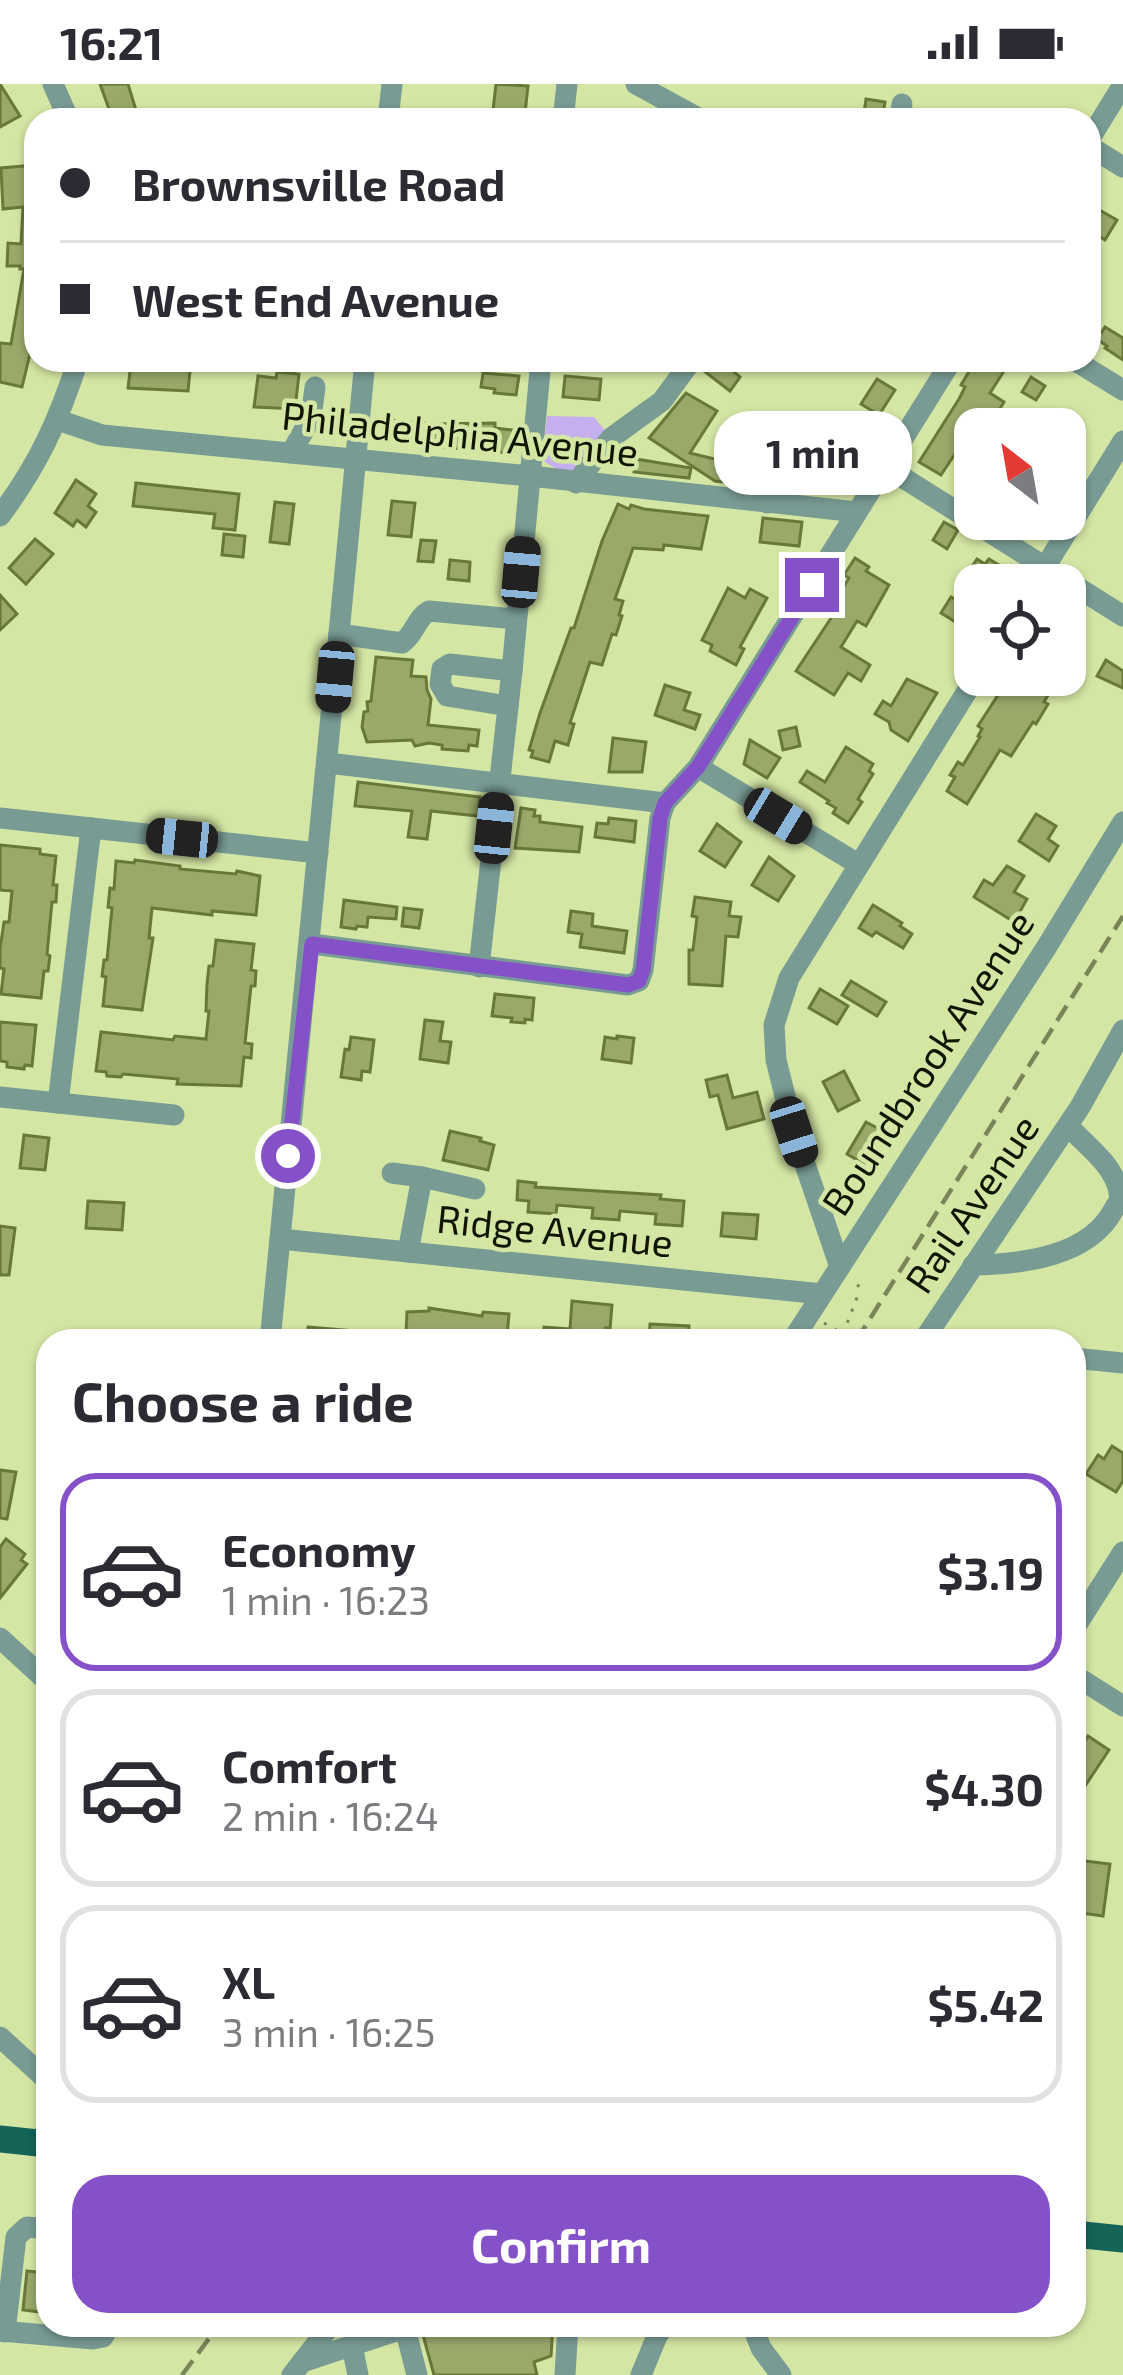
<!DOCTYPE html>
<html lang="en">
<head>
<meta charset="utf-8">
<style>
  body { margin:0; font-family:"Exo 2",sans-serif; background:#f7f7f7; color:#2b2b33; height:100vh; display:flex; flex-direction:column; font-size:45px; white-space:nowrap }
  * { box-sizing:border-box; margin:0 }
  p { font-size:39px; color:#7c7c81 }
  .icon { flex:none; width:66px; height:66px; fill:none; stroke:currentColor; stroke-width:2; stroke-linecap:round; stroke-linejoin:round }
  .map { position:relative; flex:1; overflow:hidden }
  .details { position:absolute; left:36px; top:1245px; width:1050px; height:1008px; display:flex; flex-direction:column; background:#fff; border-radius:36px; box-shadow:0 3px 9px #0004 }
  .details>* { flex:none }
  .top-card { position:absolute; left:24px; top:24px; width:1077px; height:264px; border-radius:36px; box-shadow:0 3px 9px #0004; display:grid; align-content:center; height:264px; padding:0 36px; background:#fff }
  .needle { width:78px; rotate:329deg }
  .buttons { position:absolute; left:954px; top:324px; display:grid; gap:24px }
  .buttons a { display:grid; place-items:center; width:132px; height:132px; border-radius:24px; background:#fff; box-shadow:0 3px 9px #0004; font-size:60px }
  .end { position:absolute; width:54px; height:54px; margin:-27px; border:15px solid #8551c9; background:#fff; box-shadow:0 0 0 6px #fff }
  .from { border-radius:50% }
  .bubble { position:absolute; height:84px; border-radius:36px; background:#fff; box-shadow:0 3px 9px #0004; font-size:39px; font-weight:700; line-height:84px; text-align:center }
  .car { position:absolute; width:36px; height:72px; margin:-36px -18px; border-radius:15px; box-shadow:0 0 9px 3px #0007; background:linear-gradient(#222 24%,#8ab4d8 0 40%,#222 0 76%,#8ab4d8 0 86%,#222 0) }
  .top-card b { display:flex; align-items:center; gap:42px; height:114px; font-size:45px }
  .top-card b+b { border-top:3px solid #e1e1e2 }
  .top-card i { width:30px; height:30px; background:#2b2b33 }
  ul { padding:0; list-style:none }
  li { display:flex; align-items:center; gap:36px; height:198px; margin:0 24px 18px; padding:0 12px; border:6px solid #e1e1e2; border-radius:36px }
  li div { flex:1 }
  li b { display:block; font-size:45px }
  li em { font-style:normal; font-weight:700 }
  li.active { border-color:#8551c9 }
  li>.icon { width:108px; height:108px; stroke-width:1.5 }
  h2 { padding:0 36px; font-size:54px; line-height:144px }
  .primary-button { display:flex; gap:24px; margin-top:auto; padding:24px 36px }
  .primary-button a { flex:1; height:138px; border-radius:36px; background:#8551c9; color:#fff; font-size:48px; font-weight:700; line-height:138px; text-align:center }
  .status { display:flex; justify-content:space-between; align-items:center; height:84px; padding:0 60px; background:#fff; direction:ltr }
  .status svg { height:33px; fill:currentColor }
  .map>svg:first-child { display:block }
  .green { fill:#c5afee }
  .building { fill:#99a96a; stroke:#687839; stroke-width:3 }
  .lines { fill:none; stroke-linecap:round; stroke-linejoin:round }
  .path { stroke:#788457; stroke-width:3; stroke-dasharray:3 9; stroke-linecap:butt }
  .minor { stroke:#789b94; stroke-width:21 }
  .major { stroke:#146458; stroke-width:27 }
  .rail { stroke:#7a8659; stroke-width:4.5; stroke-dasharray:18 9; stroke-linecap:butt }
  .route { stroke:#8551c9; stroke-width:15 }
  .labels { text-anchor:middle; stroke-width:9; stroke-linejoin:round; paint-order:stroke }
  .street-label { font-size:39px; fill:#101500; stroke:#d4e6a4 }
</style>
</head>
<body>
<div class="status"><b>16:21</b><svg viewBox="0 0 49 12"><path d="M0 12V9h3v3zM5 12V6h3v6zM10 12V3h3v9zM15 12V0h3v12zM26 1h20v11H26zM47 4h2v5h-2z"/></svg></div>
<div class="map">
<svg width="1123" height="2291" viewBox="0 0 1123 2291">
  <rect width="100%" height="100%" fill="#d4e6a4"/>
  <path class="green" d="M 547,332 L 594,333 L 607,349 L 573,386 L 558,386 L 542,376 Z"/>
  <g class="building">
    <path d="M 0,0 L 20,32 L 0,43 Z"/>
    <path d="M 100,0 L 128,0 L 139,36 L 113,36 Z"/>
    <path d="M 496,0 L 528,2 L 525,29 L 493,26 Z"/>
    <path d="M 866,15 L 885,18 L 882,36 L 863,36 Z"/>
    <path d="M 36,81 L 36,245 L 22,303 L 0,298 L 0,259 L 11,260 L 24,185 L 20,185 L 20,182 L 7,182 L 8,159 L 21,160 L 23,123 L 3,125 L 1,84 Z"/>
    <path d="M 1096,124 L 1117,136 L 1105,156 L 1089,146 L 1089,135 Z"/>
    <path d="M 1105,243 L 1123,254 L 1123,276 L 1105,264 L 1107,262 L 1097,255 Z"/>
    <path d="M 146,276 L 171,276 L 170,285 L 190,287 L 188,307 L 128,304 L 131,279 L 145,281 Z"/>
    <path d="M 712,276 L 741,276 L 733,287 L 740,293 L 730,307 L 704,287 Z"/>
    <path d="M 976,276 L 1011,276 L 990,309 L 1004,318 L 993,336 L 982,329 L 941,391 L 919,378 L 959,315 L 965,303 L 961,301 Z"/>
    <path d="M 277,288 L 299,290 L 295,325 L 254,323 L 258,292 L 276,294 Z"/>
    <path d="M 483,289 L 519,292 L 516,311 L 494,309 L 495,305 L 481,303 Z"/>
    <path d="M 565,292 L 601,295 L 599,316 L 563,313 Z"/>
    <path d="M 1031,293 L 1045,302 L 1036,316 L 1022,308 Z"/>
    <path d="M 877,295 L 895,306 L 879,331 L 861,320 Z"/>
    <path d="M 686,309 L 717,327 L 690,369 L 727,378 L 724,390 L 733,392 L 732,399 L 715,397 L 649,354 Z"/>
    <path d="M 391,336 L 433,340 L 495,339 L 495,344 L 513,346 L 511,369 L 441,363 L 441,356 L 404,352 L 404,358 L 389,356 Z"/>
    <path d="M 839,340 L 851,347 L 852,344 L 871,357 L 857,379 L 827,359 Z"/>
    <path d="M 1065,345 L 1084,357 L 1065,388 Z"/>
    <path d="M 636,375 L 691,384 L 689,394 L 634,388 Z"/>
    <path d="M 76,396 L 96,410 L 88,422 L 96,428 L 86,443 L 77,436 L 73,442 L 55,429 Z"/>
    <path d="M 136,399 L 239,410 L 235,446 L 213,444 L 215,430 L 133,422 Z"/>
    <path d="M 392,417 L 415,419 L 411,453 L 388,451 Z"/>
    <path d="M 275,418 L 294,420 L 289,460 L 270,458 Z"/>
    <path d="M 618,420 L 629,425 L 631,421 L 644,425 L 708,432 L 701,465 L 664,461 L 663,466 L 633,464 L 615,515 L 623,517 L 619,531 L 622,532 L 616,551 L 612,550 L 602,581 L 590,578 L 570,639 L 574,640 L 568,661 L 555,657 L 549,678 L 531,673 L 533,667 L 529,666 L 540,629 L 571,544 L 574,544 L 602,457 Z"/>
    <path d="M 763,434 L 802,438 L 799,462 L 760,458 Z"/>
    <path d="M 944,438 L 958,446 L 947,465 L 933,456 Z"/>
    <path d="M 224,450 L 245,452 L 243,473 L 222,471 Z"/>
    <path d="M 35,455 L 53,470 L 26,500 L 9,484 Z"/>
    <path d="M 421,456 L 436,457 L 433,478 L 418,477 Z"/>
    <path d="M 855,474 L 869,483 L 866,487 L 889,501 L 866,542 L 857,537 L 841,563 L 870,581 L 861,597 L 848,589 L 834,611 L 796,587 L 841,519 L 836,516 L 849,494 L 844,491 Z"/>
    <path d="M 977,475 L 985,480 L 989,475 L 1007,486 L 1006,488 L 1010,491 L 1004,501 L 960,501 Z"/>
    <path d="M 450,476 L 470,478 L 469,497 L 448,495 Z"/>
    <path d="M 728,504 L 745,514 L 750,505 L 767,514 L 740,563 L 744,565 L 736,581 L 710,567 L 712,561 L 702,556 Z"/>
    <path d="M 0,511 L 17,530 L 0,546 Z"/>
    <path d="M 951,513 L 975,528 L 975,550 L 941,529 Z"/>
    <path d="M 376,573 L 413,576 L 411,592 L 426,593 L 427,606 L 431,615 L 428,641 L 479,646 L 477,662 L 469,661 L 468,667 L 442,665 L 442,661 L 429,659 L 415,662 L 412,656 L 367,658 L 362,643 L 364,628 L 368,627 L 367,618 L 371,617 Z"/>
    <path d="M 1106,576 L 1123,587 L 1123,604 L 1097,592 Z"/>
    <path d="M 1011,591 L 1060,591 L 1044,618 L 1048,620 L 1036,640 L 1033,638 L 1011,672 L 1000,666 L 967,720 L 947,707 L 955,693 L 950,691 L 958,678 L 963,681 L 980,653 L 978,652 L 982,645 L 978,642 Z"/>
    <path d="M 907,595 L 937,609 L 908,657 L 891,646 L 889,638 L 875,630 L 883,617 L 891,622 Z"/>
    <path d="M 665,601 L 690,609 L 684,626 L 700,631 L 695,645 L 655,631 Z"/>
    <path d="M 796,643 L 800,662 L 783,666 L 779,647 Z"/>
    <path d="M 613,654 L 646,658 L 642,688 L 609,688 Z"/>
    <path d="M 750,656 L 780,674 L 767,694 L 744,680 Z"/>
    <path d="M 846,663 L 873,680 L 869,687 L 873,690 L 858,715 L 862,718 L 848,739 L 833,729 L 836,724 L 827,719 L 829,717 L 800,698 L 807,687 L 825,698 Z"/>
    <path d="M 358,698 L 480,713 L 478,732 L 431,727 L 427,755 L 408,753 L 412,727 L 355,722 Z"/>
    <path d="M 521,724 L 535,726 L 534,732 L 540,732 L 540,738 L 582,743 L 579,768 L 515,764 Z"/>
    <path d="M 1036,730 L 1056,742 L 1048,755 L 1058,762 L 1049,777 L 1019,757 Z"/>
    <path d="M 609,734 L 636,737 L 634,758 L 595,753 L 597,739 L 608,740 Z"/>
    <path d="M 717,740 L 741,758 L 725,783 L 700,767 Z"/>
    <path d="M 0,761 L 40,765 L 40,770 L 56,772 L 53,801 L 57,801 L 56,818 L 52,818 L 47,870 L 50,872 L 48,887 L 44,887 L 41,914 L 1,910 L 4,885 L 0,884 L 0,865 L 4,838 L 9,838 L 12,807 L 0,806 Z"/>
    <path d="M 769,773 L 794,792 L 778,817 L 752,801 Z"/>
    <path d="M 135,776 L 180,782 L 180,785 L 236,790 L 237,787 L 260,792 L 256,831 L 212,827 L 212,831 L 152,824 L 149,854 L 153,854 L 142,926 L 103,922 L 106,893 L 102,892 L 104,876 L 107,876 L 112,824 L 108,823 L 110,804 L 114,805 L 116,777 L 134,779 Z"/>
    <path d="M 1007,782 L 1024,792 L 1014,808 L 1027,815 L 1014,838 L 974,813 L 984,796 L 993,801 Z"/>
    <path d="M 695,813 L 731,818 L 729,832 L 741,833 L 738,853 L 726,852 L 722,902 L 689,900 L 689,866 L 693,866 L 697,833 L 692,832 Z"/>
    <path d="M 344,816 L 397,823 L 396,835 L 368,833 L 367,843 L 357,842 L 356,845 L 341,843 Z"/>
    <path d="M 873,821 L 902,839 L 900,842 L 912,850 L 903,864 L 876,848 L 872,852 L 859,844 Z"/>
    <path d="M 404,824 L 422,826 L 419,844 L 402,842 Z"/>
    <path d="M 571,827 L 593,830 L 592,842 L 627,847 L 624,869 L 580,863 L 582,850 L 568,848 Z"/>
    <path d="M 216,856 L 254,860 L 251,886 L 256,887 L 255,902 L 251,902 L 245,959 L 252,960 L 251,974 L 244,973 L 241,1002 L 177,1000 L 178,995 L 123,990 L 121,993 L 107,992 L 106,988 L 96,987 L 101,948 L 173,956 L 175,952 L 206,955 L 209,927 L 206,927 L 207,900 L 209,882 L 213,882 Z"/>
    <path d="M 851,897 L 886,918 L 877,932 L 842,911 Z"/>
    <path d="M 820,905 L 848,922 L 837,940 L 809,924 Z"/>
    <path d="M 495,910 L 534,914 L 532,936 L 525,935 L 525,939 L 511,938 L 512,934 L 492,932 Z"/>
    <path d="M 425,936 L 443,938 L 440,957 L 451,958 L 448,979 L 420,975 Z"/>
    <path d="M 0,938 L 36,941 L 32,982 L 25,981 L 24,985 L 7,983 L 7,978 L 0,977 Z"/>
    <path d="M 617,952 L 634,954 L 631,979 L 602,975 L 605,953 L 617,955 Z"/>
    <path d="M 351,953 L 374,956 L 370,988 L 362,987 L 361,996 L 341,993 L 345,965 L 349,966 Z"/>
    <path d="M 844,987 L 859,1016 L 838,1027 L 823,998 Z"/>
    <path d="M 727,991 L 733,1014 L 757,1008 L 764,1035 L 727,1045 L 718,1011 L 710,1013 L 706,996 Z"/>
    <path d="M 866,1038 L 883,1047 L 864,1080 L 847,1070 Z"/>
    <path d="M 450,1047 L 481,1054 L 480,1057 L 494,1061 L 488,1086 L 443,1076 Z"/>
    <path d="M 24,1051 L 49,1054 L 45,1086 L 20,1084 Z"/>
    <path d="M 518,1097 L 536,1099 L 535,1103 L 661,1111 L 660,1115 L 684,1117 L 682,1142 L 655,1140 L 656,1130 L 620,1127 L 619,1136 L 592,1134 L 593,1124 L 557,1121 L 556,1130 L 528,1128 L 529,1117 L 517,1116 Z"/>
    <path d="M 88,1117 L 124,1119 L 122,1146 L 86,1144 Z"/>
    <path d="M 723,1129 L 758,1131 L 756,1155 L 721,1152 Z"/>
    <path d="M 0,1142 L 15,1144 L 9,1191 L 0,1191 Z"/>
    <path d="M 572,1217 L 612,1221 L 610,1245 L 606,1244 L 605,1254 L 594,1253 L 594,1257 L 543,1257 L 544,1243 L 570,1245 Z"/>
    <path d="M 429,1224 L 482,1232 L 483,1228 L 509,1230 L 507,1253 L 463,1249 L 462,1253 L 406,1249 L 407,1228 L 429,1227 Z"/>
    <path d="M 650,1240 L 689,1242 L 688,1257 L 649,1257 Z"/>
    <path d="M 308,1243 L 357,1247 L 356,1257 L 307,1257 Z"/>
    <path d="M 1112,1362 L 1123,1369 L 1123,1397 L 1116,1408 L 1086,1390 L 1098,1371 L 1104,1375 Z"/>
    <path d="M 0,1386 L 16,1388 L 7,1435 L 0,1434 Z"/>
    <path d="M 6,1455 L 25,1470 L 21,1476 L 27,1480 L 0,1514 L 0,1463 Z"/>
    <path d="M 1088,1652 L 1109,1666 L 1085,1702 L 1074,1695 L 1074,1662 L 1080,1665 Z"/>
    <path d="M 1077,1776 L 1110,1780 L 1103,1832 L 1074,1828 Z"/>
    <path d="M 27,2187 L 48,2189 L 48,2229 L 23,2226 Z"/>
    <path d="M 431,2241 L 553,2241 L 551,2272 L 534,2278 L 537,2291 L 434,2291 L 421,2244 Z"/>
  </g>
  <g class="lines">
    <g class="path">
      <path d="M 857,1201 L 867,1207"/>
      <path d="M 824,1239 L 843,1250 L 843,1257"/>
      <path d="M 843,1250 L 858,1211 L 853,1208"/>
    </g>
    <g class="minor">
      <path d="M 53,0 L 69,36"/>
      <path d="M 636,0 L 702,36"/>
      <path d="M 388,36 L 392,0"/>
      <path d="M 563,36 L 567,0"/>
      <path d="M 900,36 L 902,20"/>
      <path d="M 1089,56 L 1121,4"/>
      <path d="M 1089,62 L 1123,83"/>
      <path d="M 1074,276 L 1123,306"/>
      <path d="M 58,336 L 102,351 L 530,392 L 857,428"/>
      <path d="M 291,369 L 311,334 L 315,303"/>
      <path d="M 886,383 L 1123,532"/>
      <path d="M 576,399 L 611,354 L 662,317 L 692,276"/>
      <path d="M 767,419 L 780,384 L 800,354"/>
      <path d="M 0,432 C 38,381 59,336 78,276"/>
      <path d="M 1034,501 L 1123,357"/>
      <path d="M 339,550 L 402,559 C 415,550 416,534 429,527 L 516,535"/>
      <path d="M 508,622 L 447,612 L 440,600 L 442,585 L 450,580 L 512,587"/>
      <path d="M 328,679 L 665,719"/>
      <path d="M 698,683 L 858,780"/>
      <path d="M 0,734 L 318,769"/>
      <path d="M 312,860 L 628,901 L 639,897 L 643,886 L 660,734 L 665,719 L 698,683 L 952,276"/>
      <path d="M 479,883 L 512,587 L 541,276"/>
      <path d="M 0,1013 L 174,1031"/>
      <path d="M 58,1019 L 91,744"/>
      <path d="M 392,1089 L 422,1093"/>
      <path d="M 280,1155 L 822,1210"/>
      <path d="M 408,1168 L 422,1093 L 475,1105"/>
      <path d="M 973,1181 C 1022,1180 1089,1173 1114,1125 C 1119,1117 1120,1117 1119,1108 C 1115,1082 1085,1060 1068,1042"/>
      <path d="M 840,1183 L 794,1048 L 776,976 L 774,941 L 789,894 L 977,591"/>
      <path d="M 270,1257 C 304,930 334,603 365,276"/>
      <path d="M 792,1257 L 1046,864 L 1123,738"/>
      <path d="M 923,1257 L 1080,1023 L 1123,946"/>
      <path d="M 1074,1274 L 1123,1279"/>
      <path d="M 1074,1545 L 1123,1468"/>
      <path d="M 0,1554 L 48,1598"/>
      <path d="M 1074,1591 L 1123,1622"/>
      <path d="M 0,1953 L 48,1997"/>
      <path d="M 752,2241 L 761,2264 L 781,2291"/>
      <path d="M 0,2247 L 93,2255 L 103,2253 L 110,2241"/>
      <path d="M 5,2248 L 16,2153 L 27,2143 L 48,2145"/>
      <path d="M 352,2262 L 358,2291"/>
      <path d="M 302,2278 L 405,2244 L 417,2291"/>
      <path d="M 292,2291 L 331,2241"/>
      <path d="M 565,2291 L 568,2241"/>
      <path d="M 641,2291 L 657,2252 L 665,2241"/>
    </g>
    <g class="major">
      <path d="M 0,2055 L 48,2060"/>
      <path d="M 1074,2150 L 1123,2155"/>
    </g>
    <g class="rail">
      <path d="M 856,1257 L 1123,832"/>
      <path d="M 182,2291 L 219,2241"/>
    </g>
  </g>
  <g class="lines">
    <path class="route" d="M 288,1072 L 312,860 L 628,901 L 639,897 L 643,886 L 660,734 L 665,719 L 698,683 L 812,501"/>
  </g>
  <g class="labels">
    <g class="street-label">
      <text transform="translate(460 350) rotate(6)" y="14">Philadelphia Avenue</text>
      <text transform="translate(928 979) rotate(-57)" y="14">Boundbrook Avenue</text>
      <text transform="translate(972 1120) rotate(-56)" y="14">Rail Avenue</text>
      <text transform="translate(555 1147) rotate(6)" y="14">Ridge Avenue</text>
    </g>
  </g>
</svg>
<div class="buttons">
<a><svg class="needle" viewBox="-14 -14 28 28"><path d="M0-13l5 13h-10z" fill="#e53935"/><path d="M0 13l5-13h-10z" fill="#7c7c81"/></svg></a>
<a><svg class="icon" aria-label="locate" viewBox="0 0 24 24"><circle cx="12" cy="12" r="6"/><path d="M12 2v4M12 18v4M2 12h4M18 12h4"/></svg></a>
</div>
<i class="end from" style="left:288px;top:1072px"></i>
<i class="end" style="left:812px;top:501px"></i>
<div class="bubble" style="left:714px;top:327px;width:198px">1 min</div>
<i class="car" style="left:521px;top:488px;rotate:5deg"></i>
<i class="car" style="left:335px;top:593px;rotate:185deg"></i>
<i class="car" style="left:778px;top:732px;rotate:121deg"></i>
<i class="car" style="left:494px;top:744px;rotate:6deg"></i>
<i class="car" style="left:182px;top:754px;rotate:276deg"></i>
<i class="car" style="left:794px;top:1048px;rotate:162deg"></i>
<div class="top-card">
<b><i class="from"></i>Brownsville Road</b>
<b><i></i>West End Avenue</b>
</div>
<section class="details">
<h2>Choose a ride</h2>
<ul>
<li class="active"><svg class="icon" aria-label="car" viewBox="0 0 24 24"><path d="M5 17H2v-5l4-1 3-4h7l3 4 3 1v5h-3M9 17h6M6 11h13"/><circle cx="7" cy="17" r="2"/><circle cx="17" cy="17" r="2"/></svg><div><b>Economy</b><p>1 min · 16:23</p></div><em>$3.19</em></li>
<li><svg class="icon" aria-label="car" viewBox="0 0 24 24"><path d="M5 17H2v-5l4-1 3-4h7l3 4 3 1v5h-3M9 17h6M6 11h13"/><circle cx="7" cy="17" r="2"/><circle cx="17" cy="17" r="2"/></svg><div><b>Comfort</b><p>2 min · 16:24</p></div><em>$4.30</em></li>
<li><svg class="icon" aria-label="car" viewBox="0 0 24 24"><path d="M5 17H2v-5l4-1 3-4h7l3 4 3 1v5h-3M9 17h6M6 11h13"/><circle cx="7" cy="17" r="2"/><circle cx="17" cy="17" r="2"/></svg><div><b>XL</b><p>3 min · 16:25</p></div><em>$5.42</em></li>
</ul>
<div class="primary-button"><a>Confirm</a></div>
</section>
</div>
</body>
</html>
